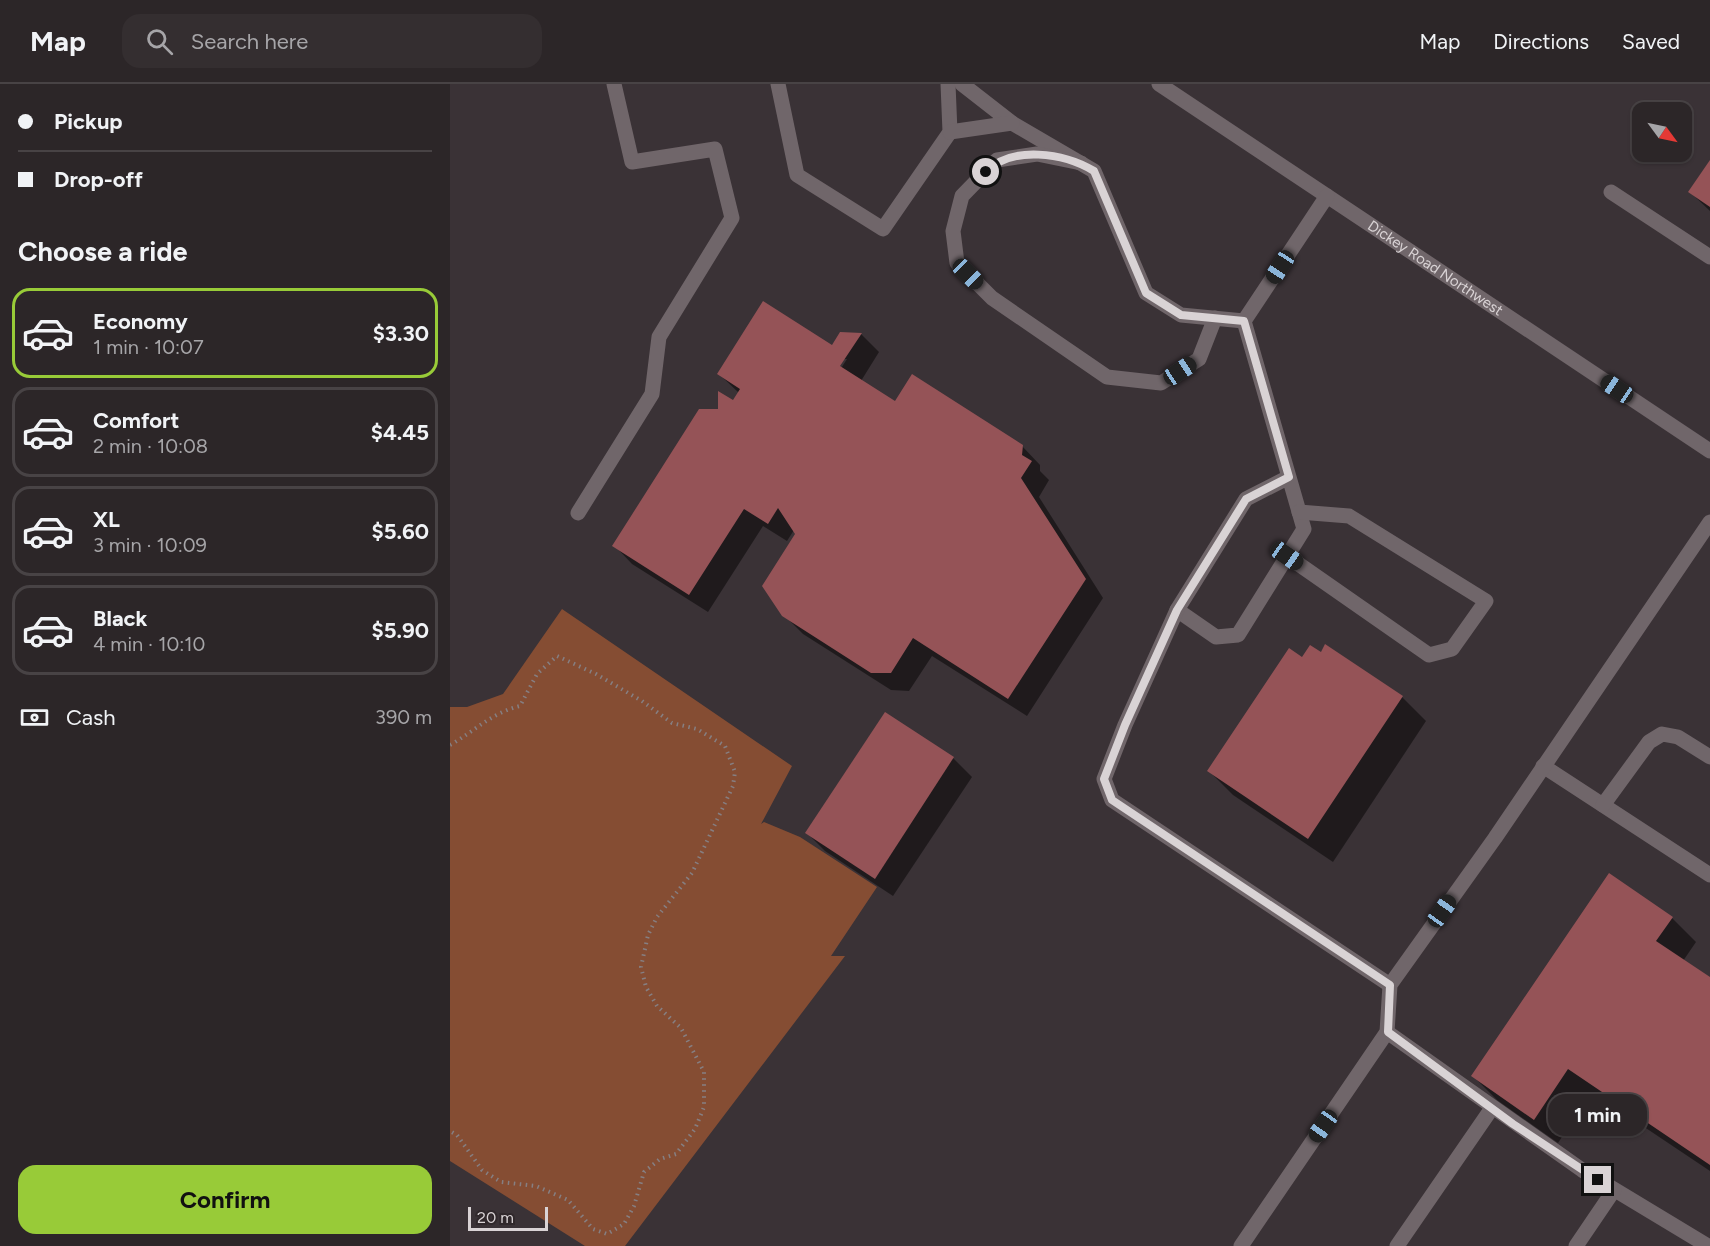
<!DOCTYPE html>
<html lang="en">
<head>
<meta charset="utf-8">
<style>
  body { margin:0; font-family:Figtree,sans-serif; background:#342e30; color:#f1f3f6; height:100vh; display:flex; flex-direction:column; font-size:22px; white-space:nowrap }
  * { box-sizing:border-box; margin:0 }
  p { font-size:20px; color:#a6a5a8 }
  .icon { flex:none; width:33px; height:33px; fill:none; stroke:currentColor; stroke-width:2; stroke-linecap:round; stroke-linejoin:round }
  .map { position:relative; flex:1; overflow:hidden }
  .panel { display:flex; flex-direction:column; background:#2c2628; width:450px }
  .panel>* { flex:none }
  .hud { display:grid; align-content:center; height:132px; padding:0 18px; background:#2c2628 }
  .needle { width:39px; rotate:123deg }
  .buttons { position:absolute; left:1182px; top:18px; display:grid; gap:12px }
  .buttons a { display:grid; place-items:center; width:60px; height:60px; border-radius:12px; background:#2c2628; box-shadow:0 2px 4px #0004,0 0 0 2px #484345; font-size:30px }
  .scale { position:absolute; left:18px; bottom:15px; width:80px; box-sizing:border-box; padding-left:6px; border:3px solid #d9d3d5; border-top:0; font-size:16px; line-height:21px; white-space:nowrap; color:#d9d3d5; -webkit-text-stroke:4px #30282b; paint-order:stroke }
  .end { position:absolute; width:27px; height:27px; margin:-14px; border:8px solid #d9d3d5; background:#111; box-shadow:0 0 0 3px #111 }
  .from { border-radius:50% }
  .bubble { position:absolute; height:42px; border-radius:18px; background:#2c2628; box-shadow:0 2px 4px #0004,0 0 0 2px #484345; font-size:20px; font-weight:700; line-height:42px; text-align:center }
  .car { position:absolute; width:18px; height:36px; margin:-18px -9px; border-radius:8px; box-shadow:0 0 4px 2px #0007; background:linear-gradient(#222 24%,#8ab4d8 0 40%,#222 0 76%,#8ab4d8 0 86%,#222 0) }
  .hud b { display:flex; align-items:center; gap:21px; height:57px; font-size:22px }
  .hud b+b { border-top:2px solid #484345 }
  .hud i { width:15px; height:15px; background:#f1f3f6 }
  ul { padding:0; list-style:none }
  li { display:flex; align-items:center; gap:18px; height:90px; margin:0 12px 9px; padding:0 6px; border:3px solid #484345; border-radius:18px }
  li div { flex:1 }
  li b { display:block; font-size:22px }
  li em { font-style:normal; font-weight:700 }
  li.selected { border-color:#98cb38 }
  li>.icon { width:54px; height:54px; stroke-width:1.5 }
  h2 { padding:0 18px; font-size:27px; line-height:72px }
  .pay { display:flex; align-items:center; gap:15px; height:66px; padding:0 18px; font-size:22px }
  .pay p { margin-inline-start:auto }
  .cta { display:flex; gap:12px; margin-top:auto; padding:12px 18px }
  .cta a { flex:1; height:69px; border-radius:18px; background:#98cb38; color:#111; font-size:24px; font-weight:700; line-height:69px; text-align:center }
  header { display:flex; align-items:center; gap:36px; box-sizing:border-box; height:84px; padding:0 30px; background:#2c2628; border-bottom:2px solid #484345 }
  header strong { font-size:28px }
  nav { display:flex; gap:33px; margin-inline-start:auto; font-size:21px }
  .search { width:420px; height:54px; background:#342e30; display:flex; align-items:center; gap:15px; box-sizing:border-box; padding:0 21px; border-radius:18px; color:#a6a5a8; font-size:22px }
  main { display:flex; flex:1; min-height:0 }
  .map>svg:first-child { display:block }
  .green { fill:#854d33 }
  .shadow { fill:#0007; fill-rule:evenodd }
  .building { fill:#955357 }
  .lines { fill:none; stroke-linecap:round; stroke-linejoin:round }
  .path { stroke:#867f82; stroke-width:4; stroke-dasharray:1.5 4.5; stroke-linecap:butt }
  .minor { stroke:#70666a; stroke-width:15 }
  .route { stroke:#d9d3d5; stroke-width:8 }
  .labels { text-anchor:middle; stroke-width:5; stroke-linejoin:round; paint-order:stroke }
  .street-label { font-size:15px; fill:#d9d3d5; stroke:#30282b }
</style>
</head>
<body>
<header>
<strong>Map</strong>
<div class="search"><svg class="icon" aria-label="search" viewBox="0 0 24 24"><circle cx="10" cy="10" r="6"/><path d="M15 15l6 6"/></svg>Search here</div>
<nav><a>Map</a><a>Directions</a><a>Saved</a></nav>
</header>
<main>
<section class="panel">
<div class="hud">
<b><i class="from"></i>Pickup</b>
<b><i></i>Drop-off</b>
</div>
<h2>Choose a ride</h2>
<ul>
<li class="selected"><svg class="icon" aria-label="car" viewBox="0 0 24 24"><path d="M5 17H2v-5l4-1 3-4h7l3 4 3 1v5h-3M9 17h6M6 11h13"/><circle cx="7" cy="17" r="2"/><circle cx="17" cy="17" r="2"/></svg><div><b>Economy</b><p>1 min · 10:07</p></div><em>$3.30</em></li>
<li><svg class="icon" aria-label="car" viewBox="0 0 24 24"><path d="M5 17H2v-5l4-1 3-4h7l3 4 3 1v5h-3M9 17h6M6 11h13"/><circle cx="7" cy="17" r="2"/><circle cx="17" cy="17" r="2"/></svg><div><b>Comfort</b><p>2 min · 10:08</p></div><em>$4.45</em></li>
<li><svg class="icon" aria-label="car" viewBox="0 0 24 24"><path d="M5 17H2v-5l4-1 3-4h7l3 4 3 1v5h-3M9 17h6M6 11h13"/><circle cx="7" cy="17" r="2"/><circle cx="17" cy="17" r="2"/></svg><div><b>XL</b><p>3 min · 10:09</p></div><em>$5.60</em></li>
<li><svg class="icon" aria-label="car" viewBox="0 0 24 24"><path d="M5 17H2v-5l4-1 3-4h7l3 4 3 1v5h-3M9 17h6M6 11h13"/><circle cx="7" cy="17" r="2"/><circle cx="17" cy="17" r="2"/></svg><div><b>Black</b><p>4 min · 10:10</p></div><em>$5.90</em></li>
</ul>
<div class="pay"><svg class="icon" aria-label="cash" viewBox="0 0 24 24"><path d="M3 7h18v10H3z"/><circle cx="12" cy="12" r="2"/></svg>Cash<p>390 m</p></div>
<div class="cta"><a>Confirm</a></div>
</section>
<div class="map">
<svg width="1260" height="1162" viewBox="0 0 1260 1162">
  <rect width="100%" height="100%" fill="#3a3236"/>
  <path class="green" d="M 112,525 L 342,682 L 311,740 L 314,738 L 350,753 L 427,803 L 381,872 L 395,872 L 175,1162 L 135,1162 L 0,1077 L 0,623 L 17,623 L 53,610 Z"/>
  <g class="shadow">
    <path d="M 1260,78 L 1260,127 L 1240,108 Z"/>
    <path d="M 411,250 L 429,268 L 411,297 L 445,319 L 572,362 L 590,381 L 590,387 L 599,396 L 589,413 L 653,514 L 577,632 L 482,572 L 459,607 L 441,606 L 353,550 L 334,531 L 347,450 L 344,446 L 337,457 L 313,442 L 258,528 L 182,480 L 164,461 L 269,327 L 283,318 L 289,309 L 269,290 L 382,264 ZM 393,275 L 397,275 L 388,289 L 385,288 Z"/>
    <path d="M 852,575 L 952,613 L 976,637 L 883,778 L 783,711 L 759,687 Z"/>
    <path d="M 436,630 L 503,674 L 522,693 L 443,812 L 375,767 L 357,749 Z"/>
    <path d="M 1159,791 L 1222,834 L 1246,858 L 1233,877 L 1260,895 L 1260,1087 L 1142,1008 L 1108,1059 L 1047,1016 L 1023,992 Z"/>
  </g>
  <g class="building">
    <path d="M 1260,76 L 1260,123 L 1238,108 Z"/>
    <path d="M 313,217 L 382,261 L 390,248 L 412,249 L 390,282 L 445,317 L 462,290 L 573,361 L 572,371 L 582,377 L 571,394 L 636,495 L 558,615 L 463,554 L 441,589 L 421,589 L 332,532 L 312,502 L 345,450 L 328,424 L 318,440 L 294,425 L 239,511 L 162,462 L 249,325 L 268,325 L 268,307 L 283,316 L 290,305 L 267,290 Z"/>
    <path d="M 875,560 L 953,612 L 858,755 L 757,687 L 839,564 L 852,573 L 860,561 L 871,568 Z"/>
    <path d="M 435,628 L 504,673 L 425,795 L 355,749 Z"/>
    <path d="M 1159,789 L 1223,833 L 1206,857 L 1260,893 L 1260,1081 L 1118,985 L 1084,1036 L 1021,992 Z"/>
  </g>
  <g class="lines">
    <path class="path" d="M 0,661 C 25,647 41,629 70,622 L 87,590 L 107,572 L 146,590 L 192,617 L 222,639 L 247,645 L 275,662 L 285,688 L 283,702 L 242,789 L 207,833 L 198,851 L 191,883 L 196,903 L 207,922 L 231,944 L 254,988 L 254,1023 L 245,1045 L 226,1070 L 210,1075 L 194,1088 L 184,1122 L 174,1140 L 157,1150 L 143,1145 L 118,1116 L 86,1102 L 51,1098 L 32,1086 L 7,1051 L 0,1047"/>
    <g class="minor">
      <path d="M 328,0 L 347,91 L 433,145 L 500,48 L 498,0"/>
      <path d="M 512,0 L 562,39 L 644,87 L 696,209 L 731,231 L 794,237"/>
      <path id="s1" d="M 709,0 L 1260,367"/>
      <path d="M 500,48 L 562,39"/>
      <path d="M 631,79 L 587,70 L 547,76 L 512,112 L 503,147 L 507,179 L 542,214 L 657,293 L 711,299 L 749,275 L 765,234"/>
      <path d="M 1161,108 L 1260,173"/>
      <path d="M 839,393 L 796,415 L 727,526 L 766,553 L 788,551 L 854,445 L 794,237 L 877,112"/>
      <path d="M 128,429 L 202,310 L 209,253 L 282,134 L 265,65 L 182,78 L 164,0"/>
      <path d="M 837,472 L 979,571 L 1002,565 L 1036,517 L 899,432 L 849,428"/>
      <path d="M 727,526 L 675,641 L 654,695 L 662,716 L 940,901"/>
      <path d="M 1093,682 L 1260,791"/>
      <path d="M 1153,721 L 1199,658 L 1212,650 L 1228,653 L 1260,673"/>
      <path d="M 937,948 L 1132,1086 L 1258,1162"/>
      <path d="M 791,1162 L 937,948 L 940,901 L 1045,754 L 1260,438"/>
      <path d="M 947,1162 L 1042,1024"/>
      <path d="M 1126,1162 L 1164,1106"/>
    </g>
  </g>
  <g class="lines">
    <path class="route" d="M 536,88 C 562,61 614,69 644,87 L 696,209 L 731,231 L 794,237 L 839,393 L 796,415 L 727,526 L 675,641 L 654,695 L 662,716 L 940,901 L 938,948 L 1063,1040 L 1148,1096"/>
  </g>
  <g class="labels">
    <g class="street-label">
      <text dy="5" stroke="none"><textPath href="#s1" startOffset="332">Dickey Road Northwest</textPath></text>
    </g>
  </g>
</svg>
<div class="buttons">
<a><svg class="needle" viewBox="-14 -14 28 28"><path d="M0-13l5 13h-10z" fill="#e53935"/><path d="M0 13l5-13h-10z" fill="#a6a5a8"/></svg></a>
</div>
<div class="scale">20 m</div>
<i class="end from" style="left:536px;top:88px"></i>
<i class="end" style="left:1148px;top:1096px"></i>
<div class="bubble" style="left:1098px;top:1010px;width:99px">1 min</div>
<i class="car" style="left:830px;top:183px;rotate:213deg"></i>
<i class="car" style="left:518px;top:190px;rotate:135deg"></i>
<i class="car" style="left:730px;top:287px;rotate:57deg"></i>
<i class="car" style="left:1167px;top:305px;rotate:304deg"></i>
<i class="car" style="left:837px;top:472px;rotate:125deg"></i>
<i class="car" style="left:992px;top:827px;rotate:35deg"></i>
<i class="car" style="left:873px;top:1042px;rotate:215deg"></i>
</div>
</main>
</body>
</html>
